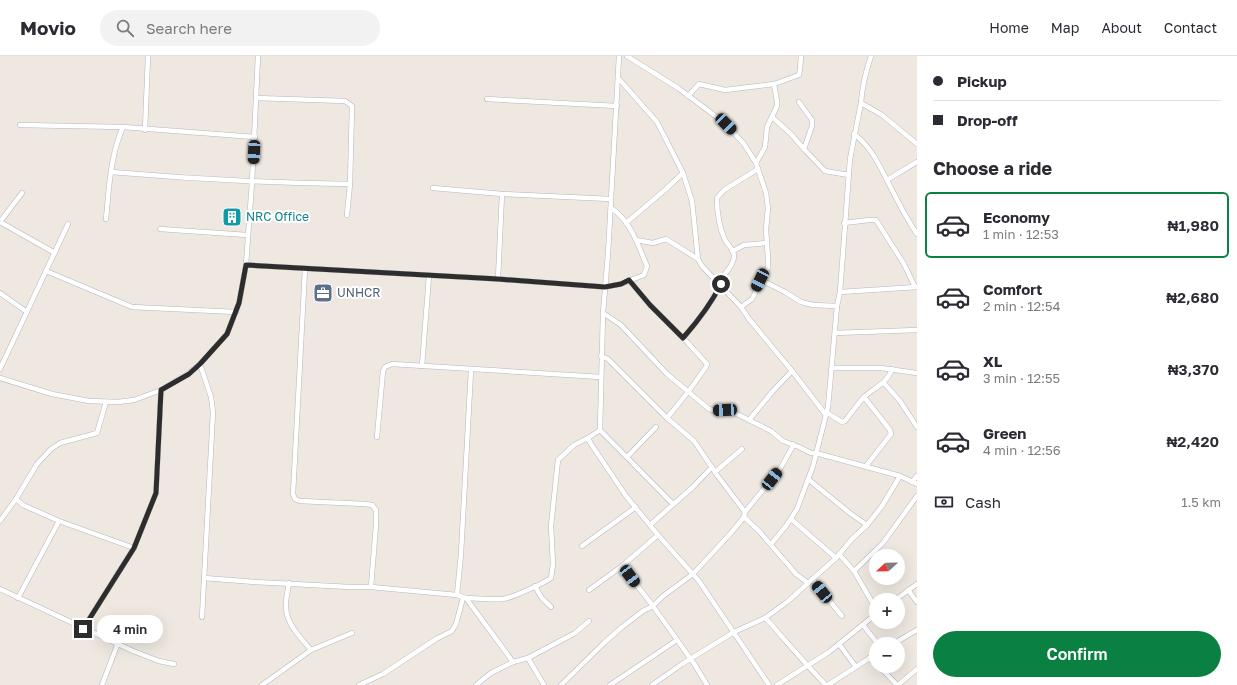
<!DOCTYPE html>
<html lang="en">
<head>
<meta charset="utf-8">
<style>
  body { margin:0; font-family:"Golos Text",sans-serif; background:#f2f2f3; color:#2b2b33; height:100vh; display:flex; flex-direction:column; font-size:15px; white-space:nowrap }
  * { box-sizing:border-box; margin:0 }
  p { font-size:13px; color:#7c7c81 }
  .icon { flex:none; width:22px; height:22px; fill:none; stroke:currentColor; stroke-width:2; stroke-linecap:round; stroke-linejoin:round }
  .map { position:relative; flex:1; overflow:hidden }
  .drawer { display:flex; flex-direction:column; background:#fff; width:320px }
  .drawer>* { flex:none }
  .banner { display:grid; align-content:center; height:88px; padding:0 16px; background:#fff }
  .needle { width:26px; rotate:248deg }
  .buttons { position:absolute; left:869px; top:493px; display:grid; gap:8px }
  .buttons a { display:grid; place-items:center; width:36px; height:36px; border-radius:50%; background:#fff; box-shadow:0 4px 16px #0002; font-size:20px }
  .end { position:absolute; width:18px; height:18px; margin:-9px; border:5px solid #2d2d2d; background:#fff; box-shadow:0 0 0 2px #fff }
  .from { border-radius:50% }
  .bubble { position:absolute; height:28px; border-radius:14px; background:#fff; box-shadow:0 4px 16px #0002; font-size:13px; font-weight:600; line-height:28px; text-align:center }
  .car { position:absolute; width:12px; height:24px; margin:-12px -6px; border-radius:5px; box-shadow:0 0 3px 1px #0007; background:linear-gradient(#222 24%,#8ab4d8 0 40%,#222 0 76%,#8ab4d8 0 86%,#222 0) }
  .banner b { display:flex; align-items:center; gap:14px; height:38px; font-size:15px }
  .banner b+b { border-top:1px solid #e1e1e2 }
  .banner i { width:10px; height:10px; background:#2b2b33 }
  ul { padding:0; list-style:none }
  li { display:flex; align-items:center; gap:12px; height:66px; margin:0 8px 6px; padding:0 8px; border:2px solid transparent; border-radius:6px }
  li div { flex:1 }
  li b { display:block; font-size:15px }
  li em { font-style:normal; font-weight:600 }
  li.current { border-color:#0b8043 }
  li>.icon { width:36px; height:36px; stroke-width:1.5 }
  h2 { padding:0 16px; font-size:18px; line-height:48px }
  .pay { display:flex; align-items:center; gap:10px; height:44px; padding:0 16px; font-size:15px }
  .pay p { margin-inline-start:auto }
  .cta { display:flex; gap:8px; margin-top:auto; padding:8px 16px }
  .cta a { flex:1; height:46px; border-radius:24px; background:#0b8043; color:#fff; font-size:16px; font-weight:600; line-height:46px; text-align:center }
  header { display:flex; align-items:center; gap:24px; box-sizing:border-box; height:56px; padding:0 20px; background:#fff; border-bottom:1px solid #e1e1e2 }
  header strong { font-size:19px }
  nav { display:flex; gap:22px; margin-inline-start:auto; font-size:14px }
  .search { width:280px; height:36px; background:#f2f2f3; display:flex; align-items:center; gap:10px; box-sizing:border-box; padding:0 14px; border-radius:22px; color:#7c7c81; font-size:15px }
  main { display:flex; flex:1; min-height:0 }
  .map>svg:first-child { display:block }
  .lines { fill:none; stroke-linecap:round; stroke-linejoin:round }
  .minor-casing { stroke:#b4b7bf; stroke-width:5.5 }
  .minor { stroke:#fff; stroke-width:4.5 }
  .route { stroke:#2d2d2d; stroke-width:5 }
  .labels { text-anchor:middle; stroke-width:4; stroke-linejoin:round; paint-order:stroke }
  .culture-label { font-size:12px; fill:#0d838f; stroke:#fff; text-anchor:start }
  .service-label { font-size:12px; fill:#4e5e75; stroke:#fff; text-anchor:start }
</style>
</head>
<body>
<header>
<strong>Movio</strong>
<div class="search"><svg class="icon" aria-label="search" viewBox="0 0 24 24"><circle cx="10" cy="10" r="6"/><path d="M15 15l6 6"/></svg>Search here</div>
<nav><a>Home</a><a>Map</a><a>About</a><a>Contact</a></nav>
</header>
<main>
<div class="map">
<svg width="917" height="629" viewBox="0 0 917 629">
  <rect width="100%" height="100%" fill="#eee8e1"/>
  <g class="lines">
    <g class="minor-casing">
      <g id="minor">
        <path d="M 619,0 L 608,198 L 603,257 L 600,374 L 588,382 L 591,388 L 626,440 L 658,479 L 699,525 L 769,629"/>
        <path d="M 627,0 L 678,32 L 726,68 L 744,88 L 756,107 L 766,137 L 768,152 L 766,173 L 768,203 L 768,212 L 752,243 L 741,251"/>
        <path d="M 619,23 L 657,66 L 683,117 L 692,145 L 698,203 L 702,210 L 741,251 L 749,263 L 792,315 L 826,359"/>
        <path d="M 688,40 L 699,28 L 725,34 L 774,28 L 799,19 L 800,13 L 801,0"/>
        <path d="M 256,42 L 345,45 L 352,50 L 350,128 L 347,159"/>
        <path d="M 487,43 L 617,50"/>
        <path d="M 799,46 L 812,64 L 812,70 L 804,93"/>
        <path d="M 861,47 L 882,59 L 917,88"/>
        <path d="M 772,61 L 791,78 L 804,93 L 825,115 L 849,119"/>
        <path d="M 20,69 L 123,71 L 255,81"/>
        <path d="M 145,74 L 148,0"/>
        <path d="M 854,78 C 872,92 878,107 888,126 C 897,144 906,162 917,178"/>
        <path d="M 756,107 L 765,91 L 767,71 L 777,50 L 777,45 L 774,28"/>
        <path d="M 111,116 C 191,123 270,127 350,128"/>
        <path d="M 887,124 L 917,106"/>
        <path d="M 433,132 L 502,138 L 611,143"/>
        <path d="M 106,163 C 109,133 110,100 123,71"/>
        <path d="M 0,166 L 55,197"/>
        <path d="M 0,166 L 22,137"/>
        <path d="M 626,167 L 666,133 L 683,117"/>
        <path d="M 844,167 L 869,164 L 876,164 L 904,208 L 915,231"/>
        <path d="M 160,173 L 247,179"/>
        <path d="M 636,184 L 653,187 L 666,183 L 698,203"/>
        <path d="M 733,195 L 744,189 L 766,187"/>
        <path d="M 246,209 L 498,223 L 605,231 L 621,228 L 644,219 L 647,210 C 638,189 631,165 611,152"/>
        <path d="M 305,213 L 293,438 L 295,443 L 300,445 L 365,448 L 372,449 L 376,454 L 376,469 L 371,531"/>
        <path d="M 46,215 L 132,251 L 236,256"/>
        <path d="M 498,223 L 502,138"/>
        <path d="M 629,224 L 650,249 L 688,287 L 707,308 L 706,311 L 688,336 L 667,362"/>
        <path d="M 761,224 L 785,236 L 801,246 L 813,249 L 837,250"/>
        <path d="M 718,225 C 724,220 734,208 734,200 C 734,194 728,189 725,184 C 719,171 717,156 717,142 L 724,134 L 758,113"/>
        <path d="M 840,236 L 917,231"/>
        <path d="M 0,237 L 27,256"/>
        <path d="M 603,257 L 621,269 L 667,318 L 709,353 L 716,355 L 725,354 L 735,357 L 771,375 L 783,385 L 799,391 L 811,397 L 816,397 L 900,420 L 917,428"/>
        <path d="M 835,277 L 917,274"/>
        <path d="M 683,282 C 698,265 711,248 721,228"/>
        <path d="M 601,300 L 608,303 L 667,362 L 694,385 L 717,419 L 745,456"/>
        <path d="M 200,308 L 211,341 L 213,356 L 202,561"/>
        <path d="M 422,310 L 429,220"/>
        <path d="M 832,312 L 881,312 L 917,317"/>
        <path d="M 0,313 L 68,168"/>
        <path d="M 0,322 L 52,338 L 89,345 L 118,346 L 134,344 L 161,334 L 189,317 L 200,308 L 227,278 L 239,247 L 246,209 L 252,126 L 258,0"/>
        <path d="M 884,327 L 900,345 L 917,371"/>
        <path d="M 864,341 L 890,374 L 891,378 L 866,410"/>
        <path d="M 826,356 L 842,366 L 845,365 C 851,357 857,349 863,342 C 873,332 887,328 892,313"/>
        <path d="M 749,364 L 772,336 L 792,315"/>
        <path d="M 600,374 L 673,448"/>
        <path d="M 377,381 L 383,315 L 385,311 L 392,308 L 601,321"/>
        <path d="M 627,401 L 656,371"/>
        <path d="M 715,416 L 742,393"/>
        <path d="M 808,423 L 851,458 L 867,469"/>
        <path d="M 912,426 L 917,420"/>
        <path d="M 16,443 L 23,449 L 59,465 L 134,492"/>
        <path d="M 744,461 L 760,476 L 796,518 L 808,527"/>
        <path d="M 791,463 L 836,502"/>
        <path d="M 0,465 L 16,443 L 37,408 L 51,393 L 60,387 L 97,377 L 106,346"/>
        <path d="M 650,469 L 693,431 L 712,411"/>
        <path d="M 771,488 L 786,470 L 797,453 L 813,410 L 828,351 L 837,250 L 840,236 L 850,103 L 861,47 C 862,31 866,15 871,0"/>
        <path d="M 582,490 L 636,451"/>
        <path d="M 839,498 L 854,515 L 876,553"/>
        <path d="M 622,510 L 653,550 L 695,609 L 707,629"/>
        <path d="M 854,515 L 883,487 L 917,440"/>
        <path d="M 204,522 L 255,526 L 350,531 L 371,531 L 457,539 L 466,542 L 513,606"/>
        <path d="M 812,523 L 842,560"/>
        <path d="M 289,527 C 288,535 285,544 286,552 C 287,569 301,582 311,594"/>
        <path d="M 535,530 L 541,541 L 551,551"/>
        <path d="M 0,533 L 133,595 L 159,605 L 174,608"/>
        <path d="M 589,534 L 622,510 L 658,479"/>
        <path d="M 908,534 L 917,546"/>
        <path d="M 457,539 L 461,498 L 471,314"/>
        <path d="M 18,542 L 59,465"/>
        <path d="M 466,542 C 478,542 491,544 503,543 C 512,542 544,527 551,522 L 553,508 L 551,470 L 558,404 L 574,389 L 588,382"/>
        <path d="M 895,544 L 917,528"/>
        <path d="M 765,562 C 773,569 777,576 784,583 C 798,599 811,614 826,629"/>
        <path d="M 863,569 L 878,588"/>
        <path d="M 83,573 L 134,492 L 156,437 L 161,334"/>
        <path d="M 839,588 L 856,611"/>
        <path d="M 893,588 L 917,574"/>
        <path d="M 528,602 L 544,629"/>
        <path d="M 869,602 L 876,608"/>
        <path d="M 879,610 L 897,629"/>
        <path d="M 102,629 L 118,587"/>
        <path d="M 262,629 L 311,594 L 352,577"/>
        <path d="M 359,629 L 383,618 L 436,583 L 452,575 L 456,568 L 463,542"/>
        <path d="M 476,629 L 491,617 L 513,606 L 528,602 L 575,577 L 589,565"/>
        <path d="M 561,629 L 605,586 L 622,571 L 643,555 L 653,550 L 663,540 L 693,518 L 730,478 L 744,461 L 745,456 L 780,413 L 793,390 L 793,388"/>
        <path d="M 610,629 L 677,584"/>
        <path d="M 652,629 L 682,608 L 734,576 L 765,562 L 787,546 L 836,502 L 852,483 L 867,469 L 882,450 L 900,420"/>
        <path d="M 777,629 L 829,596 L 876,558"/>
        <path d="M 828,629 L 876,598"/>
        <path d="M 898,629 L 917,613"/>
      </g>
    </g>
    <use href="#minor" class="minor"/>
  </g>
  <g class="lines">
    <path class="route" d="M 83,573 L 134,492 L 156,437 L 161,334 L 189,318 L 200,308 L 227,278 L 239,247 L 246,209 L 498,223 L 605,231 L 621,228 L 629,224 L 650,249 L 683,282 C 698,265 711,248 721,228"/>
  </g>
  <defs>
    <g id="building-square" transform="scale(1)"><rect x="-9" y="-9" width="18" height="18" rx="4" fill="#0f9aa8" stroke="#fff"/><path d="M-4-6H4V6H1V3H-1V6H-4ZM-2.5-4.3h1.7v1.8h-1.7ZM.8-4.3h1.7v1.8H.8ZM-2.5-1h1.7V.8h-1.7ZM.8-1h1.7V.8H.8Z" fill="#fff"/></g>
    <g id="office-square" transform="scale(1)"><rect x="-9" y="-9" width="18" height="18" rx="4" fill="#5c6f8a" stroke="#fff"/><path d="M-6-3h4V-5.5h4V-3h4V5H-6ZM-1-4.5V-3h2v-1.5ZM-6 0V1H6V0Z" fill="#fff"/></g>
  </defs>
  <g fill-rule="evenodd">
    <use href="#building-square" x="232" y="161"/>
    <use href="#office-square" x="323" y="237"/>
  </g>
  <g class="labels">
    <g class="culture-label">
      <text x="246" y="165">NRC Office</text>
    </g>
    <g class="service-label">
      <text x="337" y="241">UNHCR</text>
    </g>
  </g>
</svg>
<div class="buttons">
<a><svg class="needle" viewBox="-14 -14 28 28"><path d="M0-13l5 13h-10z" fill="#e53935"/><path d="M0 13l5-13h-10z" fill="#7c7c81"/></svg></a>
<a>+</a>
<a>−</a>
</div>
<i class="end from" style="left:721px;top:228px"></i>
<i class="end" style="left:83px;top:573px"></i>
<div class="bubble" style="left:97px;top:559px;width:66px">4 min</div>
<i class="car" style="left:726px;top:68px;rotate:135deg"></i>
<i class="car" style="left:254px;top:96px;rotate:183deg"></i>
<i class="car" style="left:760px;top:224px;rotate:206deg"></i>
<i class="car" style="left:725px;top:354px;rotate:267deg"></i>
<i class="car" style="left:772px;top:423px;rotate:38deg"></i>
<i class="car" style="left:630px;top:520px;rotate:143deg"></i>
<i class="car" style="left:822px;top:536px;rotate:321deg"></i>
</div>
<section class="drawer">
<div class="banner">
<b><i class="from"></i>Pickup</b>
<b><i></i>Drop-off</b>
</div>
<h2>Choose a ride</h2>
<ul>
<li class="current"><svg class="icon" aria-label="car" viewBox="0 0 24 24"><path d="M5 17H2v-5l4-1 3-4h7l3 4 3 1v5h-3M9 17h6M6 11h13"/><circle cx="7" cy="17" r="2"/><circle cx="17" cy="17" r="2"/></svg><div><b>Economy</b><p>1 min · 12:53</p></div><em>₦1,980</em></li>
<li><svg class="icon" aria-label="car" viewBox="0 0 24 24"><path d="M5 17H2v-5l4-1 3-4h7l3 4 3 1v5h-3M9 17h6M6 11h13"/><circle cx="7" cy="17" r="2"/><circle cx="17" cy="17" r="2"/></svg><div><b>Comfort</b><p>2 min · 12:54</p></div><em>₦2,680</em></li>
<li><svg class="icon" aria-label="car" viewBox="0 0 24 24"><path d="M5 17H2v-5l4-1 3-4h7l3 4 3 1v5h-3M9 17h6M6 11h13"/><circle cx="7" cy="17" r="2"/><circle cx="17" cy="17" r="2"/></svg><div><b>XL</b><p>3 min · 12:55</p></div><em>₦3,370</em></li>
<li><svg class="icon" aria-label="car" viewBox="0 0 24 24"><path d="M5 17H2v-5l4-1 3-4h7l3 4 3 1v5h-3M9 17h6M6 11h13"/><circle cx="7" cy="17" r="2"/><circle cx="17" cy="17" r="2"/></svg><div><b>Green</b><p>4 min · 12:56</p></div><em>₦2,420</em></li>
</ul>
<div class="pay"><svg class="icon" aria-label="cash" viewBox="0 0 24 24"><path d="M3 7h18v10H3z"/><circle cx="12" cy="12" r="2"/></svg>Cash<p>1.5 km</p></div>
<div class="cta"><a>Confirm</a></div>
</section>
</main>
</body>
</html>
